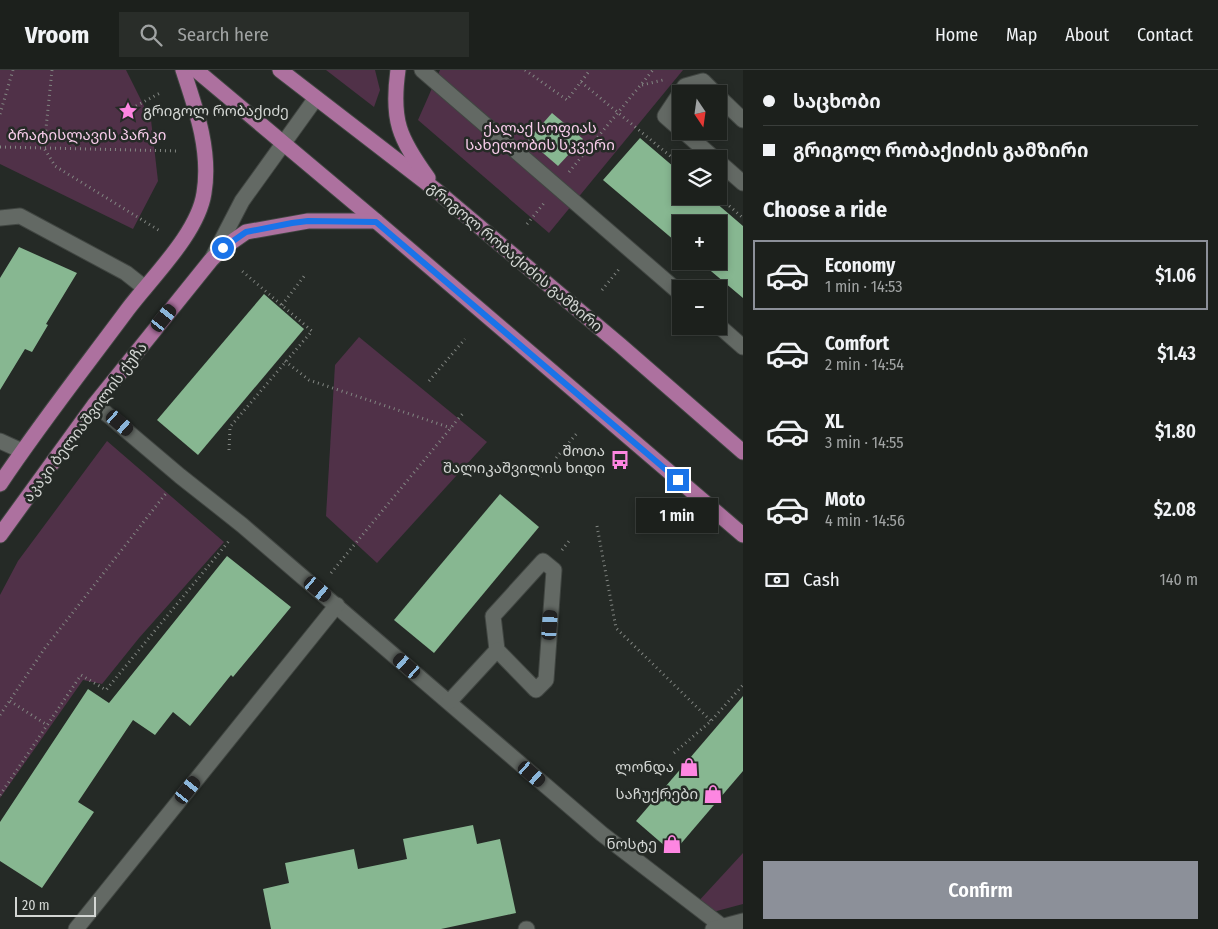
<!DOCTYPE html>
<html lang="en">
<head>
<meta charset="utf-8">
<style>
  body { margin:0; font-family:"Fira Sans Condensed","Noto Sans Georgian",sans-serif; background:#292d29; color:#f1f3f6; height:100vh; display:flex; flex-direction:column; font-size:19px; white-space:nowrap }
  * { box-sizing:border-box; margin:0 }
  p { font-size:16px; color:#a0a3a3 }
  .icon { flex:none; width:28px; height:28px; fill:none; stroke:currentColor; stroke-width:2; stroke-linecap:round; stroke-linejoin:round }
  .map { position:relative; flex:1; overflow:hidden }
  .details { display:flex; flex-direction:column; background:#1c201c; width:475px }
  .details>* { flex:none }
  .banner { display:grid; align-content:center; height:110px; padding:0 20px; background:#1c201c }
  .needle { width:32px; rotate:167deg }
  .fabs { position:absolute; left:672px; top:15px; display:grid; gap:10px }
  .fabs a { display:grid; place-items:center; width:55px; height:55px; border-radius:0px; background:#1c201c; box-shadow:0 2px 8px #0003,0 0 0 1px #3a3e3b; font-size:25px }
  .scale { position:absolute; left:15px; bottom:12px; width:81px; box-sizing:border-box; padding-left:5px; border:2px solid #d3d6d3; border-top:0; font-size:14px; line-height:18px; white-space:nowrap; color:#d3d6d3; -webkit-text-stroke:4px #252a26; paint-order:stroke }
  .end { position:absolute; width:22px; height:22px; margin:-11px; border:6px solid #1a73e8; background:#fff; box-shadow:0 0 0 2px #fff }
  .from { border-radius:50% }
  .bubble { position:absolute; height:35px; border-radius:0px; background:#1c201c; box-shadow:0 2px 8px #0003,0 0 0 1px #3a3e3b; font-size:16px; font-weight:600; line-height:35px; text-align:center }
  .car { position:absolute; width:15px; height:30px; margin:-15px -8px; border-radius:6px; box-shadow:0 0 4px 1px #0007; background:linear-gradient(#222 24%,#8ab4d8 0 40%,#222 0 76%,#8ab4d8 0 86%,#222 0) }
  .banner b { display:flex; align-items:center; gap:18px; height:48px; font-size:19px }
  .banner b+b { border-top:1px solid #3a3e3b }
  .banner i { width:12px; height:12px; background:#f1f3f6 }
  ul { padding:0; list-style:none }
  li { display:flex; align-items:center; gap:15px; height:70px; margin:0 10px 8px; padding:0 10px; border:2px solid transparent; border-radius:0px }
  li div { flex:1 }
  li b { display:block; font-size:19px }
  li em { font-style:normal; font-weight:600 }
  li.active { border-color:#8c9099 }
  li>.icon { width:45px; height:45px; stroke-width:1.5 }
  h2 { padding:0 20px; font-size:22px; line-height:60px }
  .pay { display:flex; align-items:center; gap:12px; height:55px; padding:0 20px; font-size:19px }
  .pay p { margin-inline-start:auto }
  .cta { display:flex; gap:10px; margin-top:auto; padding:10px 20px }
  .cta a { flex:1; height:58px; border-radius:0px; background:#8c9099; color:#fff; font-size:20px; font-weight:600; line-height:58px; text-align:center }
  header { display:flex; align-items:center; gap:30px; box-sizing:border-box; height:70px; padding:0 25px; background:#1c201c; border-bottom:1px solid #3a3e3b }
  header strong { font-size:24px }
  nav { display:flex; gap:28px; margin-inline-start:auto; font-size:18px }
  .search { width:350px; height:45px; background:#292d29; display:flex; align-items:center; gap:12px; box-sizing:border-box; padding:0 18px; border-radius:0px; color:#a0a3a3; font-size:19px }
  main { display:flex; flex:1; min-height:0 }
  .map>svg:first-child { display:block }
  .green { fill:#503148 }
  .building { fill:#87b791 }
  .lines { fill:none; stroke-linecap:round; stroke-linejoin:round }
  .minor-casing { stroke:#414642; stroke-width:17 }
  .major-casing { stroke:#414642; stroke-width:17 }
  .path { stroke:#828682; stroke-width:3; stroke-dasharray:1 4; stroke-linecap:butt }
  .minor { stroke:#636964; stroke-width:15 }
  .major { stroke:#ad719f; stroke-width:15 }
  .route { stroke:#1a73e8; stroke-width:6 }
  .labels { text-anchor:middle; stroke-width:5; stroke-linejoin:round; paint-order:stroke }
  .poi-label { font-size:15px; fill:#d3d6d3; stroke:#252a26; text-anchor:end }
  .park-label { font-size:15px; fill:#f7ccea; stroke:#252a26 }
  .street-label { font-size:15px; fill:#d3d6d3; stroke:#252a26 }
</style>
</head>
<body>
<header>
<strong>Vroom</strong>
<div class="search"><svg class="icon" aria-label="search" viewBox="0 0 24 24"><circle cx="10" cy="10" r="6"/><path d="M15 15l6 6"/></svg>Search here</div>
<nav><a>Home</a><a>Map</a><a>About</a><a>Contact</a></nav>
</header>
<main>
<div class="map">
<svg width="743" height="859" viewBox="0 0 743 859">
  <rect width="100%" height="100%" fill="#252a26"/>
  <g class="green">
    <path d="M 0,0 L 126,0 L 151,50 L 158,111 L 133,159 L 0,94 Z"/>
    <path d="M 326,0 L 375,0 L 380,20 L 374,37 Z"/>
    <path d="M 440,0 L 683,0 L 549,163 L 418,50 Z"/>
    <path d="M 359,267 L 487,372 L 377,493 L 326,446 L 335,295 Z"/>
    <path d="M 107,371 L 224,472 L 139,568 L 102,614 L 83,610 L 0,728 L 0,525 L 18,491 Z"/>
    <path d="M 743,783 L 743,834 L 713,842 L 696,834 Z"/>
  </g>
  <g class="building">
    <path d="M 552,43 L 583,69 L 558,96 L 528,70 Z"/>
    <path d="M 640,68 L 681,103 L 681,126 L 708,126 L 743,156 L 743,228 L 699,191 L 719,191 L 719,154 L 681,154 L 681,176 L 603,110 Z"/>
    <path d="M 19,177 L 77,203 L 46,254 L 48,255 L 32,282 L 25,279 L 0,320 L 0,208 Z"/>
    <path d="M 264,224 L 304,259 L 198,385 L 157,350 Z"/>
    <path d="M 500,424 L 539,457 L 434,583 L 394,550 Z"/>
    <path d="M 227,486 L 291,537 L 233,607 L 231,605 L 190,656 L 173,642 L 155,665 L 133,650 L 78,732 L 94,742 L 42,818 L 0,791 L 0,752 L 88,619 L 109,633 Z"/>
    <path d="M 743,626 L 743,701 L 673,783 L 636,751 Z"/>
    <path d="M 473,755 L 477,774 L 500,769 L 516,843 L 441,859 L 271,859 L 263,819 L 289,813 L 285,793 L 354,779 L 358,799 L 407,789 L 403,769 Z"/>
  </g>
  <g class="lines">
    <g class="minor-casing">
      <g id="minor">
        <path d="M 422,0 L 681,224"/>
        <path d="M 719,27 L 743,50"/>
        <path d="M 681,60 L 665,46 L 685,16 L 703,11 L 716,24"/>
        <path d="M 683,61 L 715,89"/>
        <path d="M 719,92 L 743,113"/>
        <path d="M 0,148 L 20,146 L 126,203 L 145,218"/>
        <path d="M 213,187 L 242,131 L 316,28"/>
        <path d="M 719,256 L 743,277"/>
        <path d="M 95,334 L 180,406 L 242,455 L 602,764 L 723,857"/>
        <path d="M 0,371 L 22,381"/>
        <path d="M 543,491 L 554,500 L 546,610 L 536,620 L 497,580 L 493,546 Z"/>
        <path d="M 449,632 L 497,580"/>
        <path d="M 76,859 L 337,535"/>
        <path d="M 526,859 L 527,859"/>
        <path d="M 713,859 L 743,851"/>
      </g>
    </g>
    <g class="major-casing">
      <g id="major">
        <path d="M 196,0 L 376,151 L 743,465"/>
        <path d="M 280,0 L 437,121 L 620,275 L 743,382"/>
        <path d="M 398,0 C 391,50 399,68 428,108"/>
        <path d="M 0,414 C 40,354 85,297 128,239 C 153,206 198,163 204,123 C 211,81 196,39 183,0"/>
        <path d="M 0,465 L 95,334 L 211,190 L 223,178 L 246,162 L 308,151 L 376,151"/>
      </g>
    </g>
    <g class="path">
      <path d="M 52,0 L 44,78 L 55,96 L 160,161"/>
      <path d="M 525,0 L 567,30 L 590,0"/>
      <path d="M 581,12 L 681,95"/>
      <path d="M 642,15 L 663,10"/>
      <path d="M 136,36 L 160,23"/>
      <path d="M 0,44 L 13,0"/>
      <path d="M 0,77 L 178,81"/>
      <path d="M 569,102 L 653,0"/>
      <path d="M 718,126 L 743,148"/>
      <path d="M 527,154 L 545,132"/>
      <path d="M 602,220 L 620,198"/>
      <path d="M 282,235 L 305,205"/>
      <path d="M 285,291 L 309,310 L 451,358"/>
      <path d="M 429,311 L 465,269"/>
      <path d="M 229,380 L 230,357 L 312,261 L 242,201"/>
      <path d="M 540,407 L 578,362"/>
      <path d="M 597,456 L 616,558 L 711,651"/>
      <path d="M 562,480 L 569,471"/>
      <path d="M 331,503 L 464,342"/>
      <path d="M 10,631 L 47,655"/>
      <path d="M 0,645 L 45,578 L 167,422"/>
      <path d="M 674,683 L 711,651 L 743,615"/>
      <path d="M 0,725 L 81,605 L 106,620 L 229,471"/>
    </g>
    <use href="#minor" class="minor"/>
    <use href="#major" class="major"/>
  </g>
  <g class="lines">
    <path class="route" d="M 223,178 L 246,162 L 292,153 L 308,151 L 376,152 L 678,410"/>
  </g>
  <defs>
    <g id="sight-bare" transform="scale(1.5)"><path d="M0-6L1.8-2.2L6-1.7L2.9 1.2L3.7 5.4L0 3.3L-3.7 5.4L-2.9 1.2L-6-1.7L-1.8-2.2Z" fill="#fd86e1" stroke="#252a26" stroke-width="2.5" paint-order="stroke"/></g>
    <g id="bus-bare" transform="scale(1.5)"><path d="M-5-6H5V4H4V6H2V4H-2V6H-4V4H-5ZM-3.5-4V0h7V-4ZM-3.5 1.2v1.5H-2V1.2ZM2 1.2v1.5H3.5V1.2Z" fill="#fd86e1" stroke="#252a26" stroke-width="2.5" paint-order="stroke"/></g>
    <g id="shop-bare" transform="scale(1.5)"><path d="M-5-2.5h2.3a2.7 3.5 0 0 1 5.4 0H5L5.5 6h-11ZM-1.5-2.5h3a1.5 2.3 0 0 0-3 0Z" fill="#fd86e1" stroke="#252a26" stroke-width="2.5" paint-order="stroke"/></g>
  </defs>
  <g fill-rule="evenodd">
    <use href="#sight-bare" x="128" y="41"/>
    <use href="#bus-bare" x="620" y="390"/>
    <use href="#shop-bare" x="689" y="697"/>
    <use href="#shop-bare" x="713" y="724"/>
    <use href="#shop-bare" x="672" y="774"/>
  </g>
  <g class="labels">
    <g class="poi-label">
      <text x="143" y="46" text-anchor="start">გრიგოლ რობაქიძე</text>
      <text x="605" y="386">შოთა<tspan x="605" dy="17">შალიკაშვილის ხიდი</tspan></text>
      <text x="674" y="702">ლონდა</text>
      <text x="698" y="729">საჩუქრები</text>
      <text x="657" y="779">ნოსტე</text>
    </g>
    <g class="park-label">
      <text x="540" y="63">ქალაქ სოფიას<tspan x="540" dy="17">სახელობის სკვერი</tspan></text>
      <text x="87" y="70">ბრატისლავის პარკი</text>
    </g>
    <g class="street-label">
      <text transform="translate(515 187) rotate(40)" y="5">გრიგოლ რობაქიძის გამზირი</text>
      <text transform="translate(85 352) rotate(-53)" y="5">აკაკი ბელიაშვილის ქუჩა</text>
    </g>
  </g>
</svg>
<div class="fabs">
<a><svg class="needle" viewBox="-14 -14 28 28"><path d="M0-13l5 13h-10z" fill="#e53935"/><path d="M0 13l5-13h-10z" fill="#a0a3a3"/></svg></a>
<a><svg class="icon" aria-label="layers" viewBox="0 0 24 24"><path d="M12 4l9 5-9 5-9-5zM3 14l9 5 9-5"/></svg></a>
<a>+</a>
<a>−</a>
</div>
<div class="scale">20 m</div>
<i class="end from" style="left:223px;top:178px"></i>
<i class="end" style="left:678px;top:410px"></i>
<div class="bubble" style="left:636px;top:428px;width:82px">1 min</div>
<i class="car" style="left:164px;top:248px;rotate:39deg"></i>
<i class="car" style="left:120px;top:353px;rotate:131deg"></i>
<i class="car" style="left:318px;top:519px;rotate:130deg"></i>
<i class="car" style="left:550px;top:555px;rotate:4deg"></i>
<i class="car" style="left:407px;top:596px;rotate:311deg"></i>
<i class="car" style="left:532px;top:704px;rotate:131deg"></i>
<i class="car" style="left:188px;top:720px;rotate:39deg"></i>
</div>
<section class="details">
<div class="banner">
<b><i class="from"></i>საცხობი</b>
<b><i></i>გრიგოლ რობაქიძის გამზირი</b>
</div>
<h2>Choose a ride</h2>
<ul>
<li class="active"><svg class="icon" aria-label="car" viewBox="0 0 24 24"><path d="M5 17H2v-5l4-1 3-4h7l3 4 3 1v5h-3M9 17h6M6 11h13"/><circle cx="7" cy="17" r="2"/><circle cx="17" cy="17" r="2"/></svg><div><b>Economy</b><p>1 min · 14:53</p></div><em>$1.06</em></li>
<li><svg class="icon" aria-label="car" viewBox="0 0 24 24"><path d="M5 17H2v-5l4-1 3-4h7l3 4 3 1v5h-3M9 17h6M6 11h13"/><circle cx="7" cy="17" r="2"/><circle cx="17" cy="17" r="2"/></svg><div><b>Comfort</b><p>2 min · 14:54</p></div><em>$1.43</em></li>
<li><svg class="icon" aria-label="car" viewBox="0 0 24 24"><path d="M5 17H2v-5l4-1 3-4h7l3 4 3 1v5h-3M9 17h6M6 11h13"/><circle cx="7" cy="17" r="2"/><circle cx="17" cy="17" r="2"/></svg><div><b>XL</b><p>3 min · 14:55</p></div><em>$1.80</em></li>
<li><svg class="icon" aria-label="car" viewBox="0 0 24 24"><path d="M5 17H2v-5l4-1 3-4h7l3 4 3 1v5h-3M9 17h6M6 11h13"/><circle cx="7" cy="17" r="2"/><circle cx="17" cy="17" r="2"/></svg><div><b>Moto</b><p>4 min · 14:56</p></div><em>$2.08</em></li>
</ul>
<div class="pay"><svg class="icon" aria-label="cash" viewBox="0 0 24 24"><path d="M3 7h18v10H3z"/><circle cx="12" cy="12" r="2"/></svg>Cash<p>140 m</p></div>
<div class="cta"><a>Confirm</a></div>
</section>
</main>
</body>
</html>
